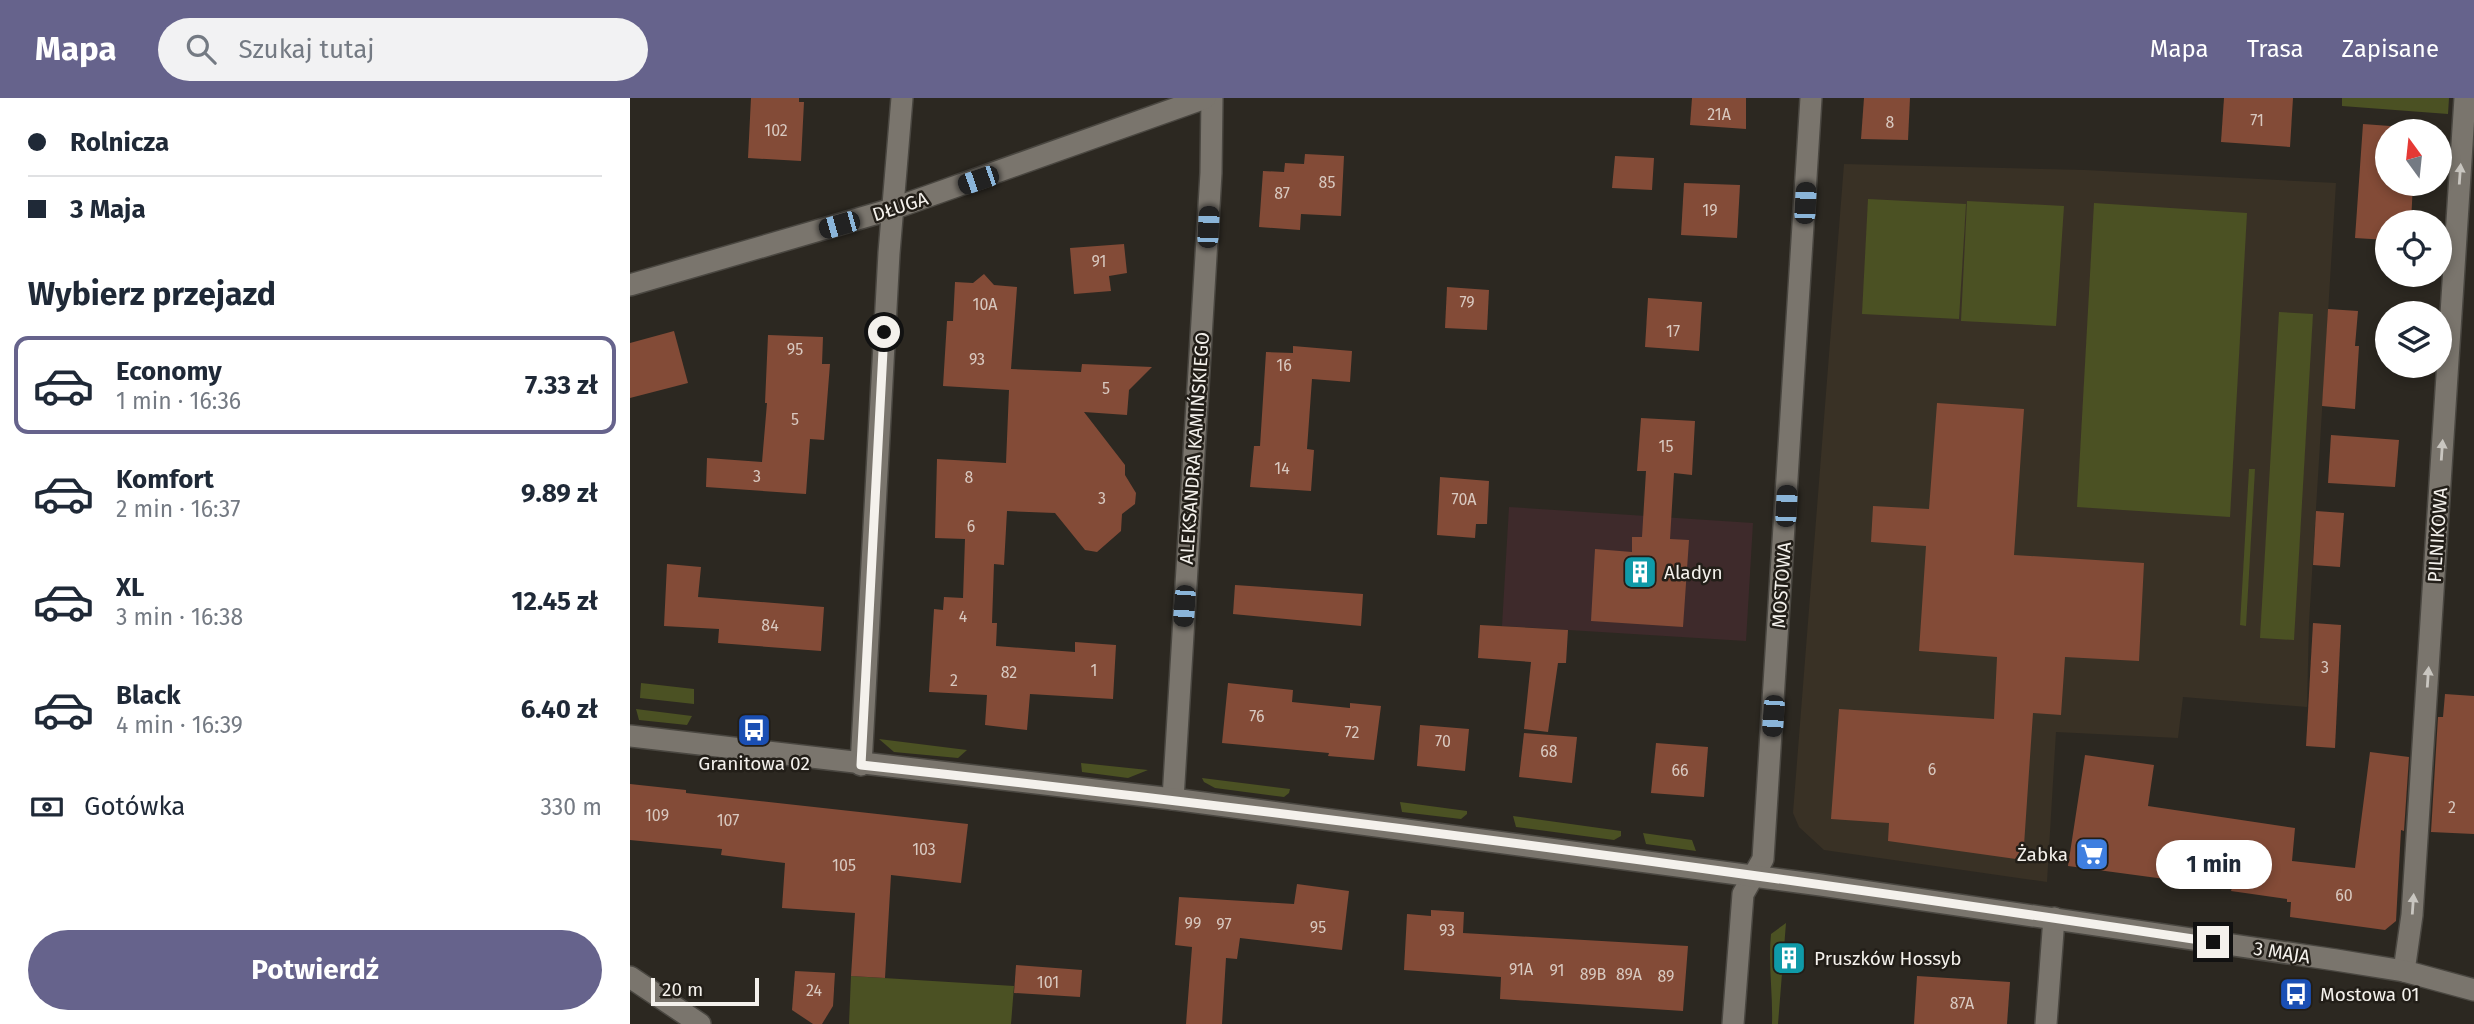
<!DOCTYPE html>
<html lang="pl">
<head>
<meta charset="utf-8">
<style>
  body { margin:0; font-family:"Fira Sans",sans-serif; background:#f2f2f3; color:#1f2937; height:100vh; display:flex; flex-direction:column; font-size:26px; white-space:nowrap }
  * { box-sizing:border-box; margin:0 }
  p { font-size:23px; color:#747a83 }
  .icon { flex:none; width:38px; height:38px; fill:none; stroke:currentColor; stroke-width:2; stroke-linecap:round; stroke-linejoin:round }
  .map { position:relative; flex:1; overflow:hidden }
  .panel { display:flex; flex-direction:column; background:#fff; width:630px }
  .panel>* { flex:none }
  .top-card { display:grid; align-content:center; height:154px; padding:0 28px; background:#fff }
  .needle { width:46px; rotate:345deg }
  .buttons { position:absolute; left:1745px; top:21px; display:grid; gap:14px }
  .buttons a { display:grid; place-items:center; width:77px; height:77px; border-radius:50%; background:#fff; box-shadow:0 4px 10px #0003; font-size:35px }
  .scale { position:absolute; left:21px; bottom:18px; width:108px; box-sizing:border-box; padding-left:7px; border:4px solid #f4f1ec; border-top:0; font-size:19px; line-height:24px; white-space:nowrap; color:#f4f1ec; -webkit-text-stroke:5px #221e18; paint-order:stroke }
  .end { position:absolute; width:32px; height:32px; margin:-16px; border:9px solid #f4f1ec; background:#111; box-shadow:0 0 0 4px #111 }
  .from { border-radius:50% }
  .bubble { position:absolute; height:49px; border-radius:24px; background:#fff; box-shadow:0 4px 10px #0003; font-size:23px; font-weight:700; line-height:49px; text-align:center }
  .car { position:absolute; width:21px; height:42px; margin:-21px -10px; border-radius:9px; box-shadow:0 0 5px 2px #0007; background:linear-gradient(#222 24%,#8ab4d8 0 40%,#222 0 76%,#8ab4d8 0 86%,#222 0) }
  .top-card b { display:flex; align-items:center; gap:24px; height:66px; font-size:26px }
  .top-card b+b { border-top:2px solid #e0e1e3 }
  .top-card i { width:18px; height:18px; background:#1f2937 }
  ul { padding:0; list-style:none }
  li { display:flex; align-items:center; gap:21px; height:98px; margin:0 14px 10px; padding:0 14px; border:4px solid transparent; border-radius:14px }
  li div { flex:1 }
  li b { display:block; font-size:26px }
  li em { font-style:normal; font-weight:700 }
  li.current { border-color:#66638c }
  li>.icon { width:63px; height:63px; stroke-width:1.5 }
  h2 { padding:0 28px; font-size:32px; line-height:84px }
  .pay { display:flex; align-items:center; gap:18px; height:77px; padding:0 28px; font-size:26px }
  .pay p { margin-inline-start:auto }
  .action { display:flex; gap:14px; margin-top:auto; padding:14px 28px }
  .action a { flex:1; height:80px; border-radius:42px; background:#66638c; color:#fff; font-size:28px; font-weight:700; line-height:80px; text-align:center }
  header { display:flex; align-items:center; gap:42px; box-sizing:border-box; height:98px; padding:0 35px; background:#66638c; color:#fff }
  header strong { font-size:33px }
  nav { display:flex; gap:38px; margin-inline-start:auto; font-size:24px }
  .search { width:490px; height:63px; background:#f2f2f3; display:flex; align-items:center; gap:18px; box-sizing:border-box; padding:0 24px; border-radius:38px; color:#747a83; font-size:26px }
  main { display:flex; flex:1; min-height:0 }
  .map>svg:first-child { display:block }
  .commercial { fill:#3e2a2b }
  .built { fill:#393125 }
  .green { fill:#4b5123 }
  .building { fill:#834b37 }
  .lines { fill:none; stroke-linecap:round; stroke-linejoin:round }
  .street-casing { stroke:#4a4741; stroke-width:24 }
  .secondary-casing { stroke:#4a4741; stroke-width:24 }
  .street { stroke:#7a756d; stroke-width:21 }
  .secondary { stroke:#7a756d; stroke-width:21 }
  .oneway { fill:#c9c6c0 }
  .route { stroke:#f4f1ec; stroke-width:9 }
  .labels { text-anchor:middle; stroke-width:5; stroke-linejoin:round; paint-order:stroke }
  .number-label { font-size:16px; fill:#d8c8bf }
  .street-label { font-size:19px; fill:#f4f1ec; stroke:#221e18 }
  .poi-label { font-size:19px; fill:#f4f1ec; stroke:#221e18; text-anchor:start }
</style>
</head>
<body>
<header>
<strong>Mapa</strong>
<div class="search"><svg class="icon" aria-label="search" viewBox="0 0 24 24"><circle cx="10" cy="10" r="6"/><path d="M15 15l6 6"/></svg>Szukaj tutaj</div>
<nav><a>Mapa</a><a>Trasa</a><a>Zapisane</a></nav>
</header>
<main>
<section class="panel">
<div class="top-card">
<b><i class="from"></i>Rolnicza</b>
<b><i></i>3 Maja</b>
</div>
<h2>Wybierz przejazd</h2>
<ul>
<li class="current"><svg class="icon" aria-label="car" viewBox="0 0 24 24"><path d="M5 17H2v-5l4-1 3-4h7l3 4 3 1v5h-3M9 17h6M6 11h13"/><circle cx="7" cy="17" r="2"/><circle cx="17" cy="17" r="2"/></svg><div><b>Economy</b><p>1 min · 16:36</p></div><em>7.33 zł</em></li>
<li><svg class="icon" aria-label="car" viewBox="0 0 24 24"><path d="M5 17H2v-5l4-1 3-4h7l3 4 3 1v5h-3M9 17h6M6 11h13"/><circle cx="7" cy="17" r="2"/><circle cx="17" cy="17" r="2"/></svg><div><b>Komfort</b><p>2 min · 16:37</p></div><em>9.89 zł</em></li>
<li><svg class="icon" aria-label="car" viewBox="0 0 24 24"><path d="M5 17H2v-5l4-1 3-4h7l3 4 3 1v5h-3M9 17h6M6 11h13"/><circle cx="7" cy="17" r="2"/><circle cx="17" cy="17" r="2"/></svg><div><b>XL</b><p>3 min · 16:38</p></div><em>12.45 zł</em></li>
<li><svg class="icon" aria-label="car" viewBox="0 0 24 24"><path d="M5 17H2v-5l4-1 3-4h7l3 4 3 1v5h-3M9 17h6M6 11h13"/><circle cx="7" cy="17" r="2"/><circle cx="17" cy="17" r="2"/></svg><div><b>Black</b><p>4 min · 16:39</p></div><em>6.40 zł</em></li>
</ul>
<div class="pay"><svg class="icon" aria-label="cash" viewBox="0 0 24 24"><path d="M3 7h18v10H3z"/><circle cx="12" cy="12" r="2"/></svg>Gotówka<p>330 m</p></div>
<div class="action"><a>Potwierdź</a></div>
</section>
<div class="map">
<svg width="1844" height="926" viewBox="0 0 1844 926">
  <rect width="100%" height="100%" fill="#2c2821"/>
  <path class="commercial" d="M 879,409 L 1123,425 L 1116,543 L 872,528 Z"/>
  <path class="built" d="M 1214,66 L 1455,72 L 1706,85 L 1679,525 L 1677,609 L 1553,599 L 1548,640 L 1426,634 L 1417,784 L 1194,752 L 1169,729 L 1163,715 Z"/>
  <g class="green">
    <path d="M 1712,0 L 1819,0 L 1818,16 L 1712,8 Z"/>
    <path d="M 1238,101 L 1336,106 L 1329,221 L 1232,216 Z"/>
    <path d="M 1337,103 L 1434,108 L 1426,228 L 1331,223 Z"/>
    <path d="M 1464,105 L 1617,115 L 1600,419 L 1447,409 Z"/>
    <path d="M 1649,214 L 1683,216 L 1664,542 L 1630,540 Z"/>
    <path d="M 1619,371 L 1625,371 L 1616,528 L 1610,527 Z"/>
    <path d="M 11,585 L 64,591 L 64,606 L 10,600 Z"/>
    <path d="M 6,611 L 62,618 L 57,627 L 9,622 Z"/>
    <path d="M 249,641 L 337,652 L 328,660 L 264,654 Z"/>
    <path d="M 451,665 L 518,672 L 498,680 L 452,674 Z"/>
    <path d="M 572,680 L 660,691 L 659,695 L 654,699 L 585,690 L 574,684 Z"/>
    <path d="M 770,704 L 837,713 L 837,716 L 831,721 L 772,714 Z"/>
    <path d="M 883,718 L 991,733 L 991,738 L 984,742 L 886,729 Z"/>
    <path d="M 1013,735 L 1062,742 L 1066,753 L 1016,746 Z"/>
    <path d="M 1156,825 L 1148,926 L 1142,926 C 1143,896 1138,866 1141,836 Z"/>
    <path d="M 221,878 L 384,888 L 381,926 L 219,926 Z"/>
  </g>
  <g class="building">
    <path d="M 121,0 L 169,0 L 169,4 L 174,4 L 171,63 L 118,60 Z"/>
    <path d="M 1062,0 L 1116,0 L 1116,31 L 1060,27 Z"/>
    <path d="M 1234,0 L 1280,0 L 1278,42 L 1231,41 Z"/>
    <path d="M 1594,0 L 1663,0 L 1660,49 L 1591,44 Z"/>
    <path d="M 1733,26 L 1787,30 L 1787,33 L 1757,33 L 1757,86 L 1783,86 L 1781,124 L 1757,124 L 1757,142 L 1725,140 Z"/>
    <path d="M 675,56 L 714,58 L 711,118 L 671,116 L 670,132 L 629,129 L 633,73 L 654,74 L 655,65 L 674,66 Z"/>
    <path d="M 985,58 L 1024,60 L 1022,92 L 982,90 Z"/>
    <path d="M 1054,85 L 1110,87 L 1107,140 L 1051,137 Z"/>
    <path d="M 494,146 L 497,175 L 479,178 L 481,193 L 444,196 L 440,150 Z"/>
    <path d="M 354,176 L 364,187 L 387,189 L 381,271 L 451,274 L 452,266 L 522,269 L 499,292 L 497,317 L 454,314 L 495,367 L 495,377 L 506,395 L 505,406 L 492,416 L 491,433 L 467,454 L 455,452 L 425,415 L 377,413 L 374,467 L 364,466 L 362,525 L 367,525 L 366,548 L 445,554 L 445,544 L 486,547 L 483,601 L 400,596 L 397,632 L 355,627 L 357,597 L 299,594 L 304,511 L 313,512 L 314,499 L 333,500 L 335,441 L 305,440 L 307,361 L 376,365 L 379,292 L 313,288 L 317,223 L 323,223 L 325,184 L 343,185 Z"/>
    <path d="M 817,189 L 859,192 L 857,232 L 815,230 Z"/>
    <path d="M 1018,200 L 1072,204 L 1069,253 L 1015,249 Z"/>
    <path d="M 1698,211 L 1728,213 L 1725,248 L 1729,248 L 1725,311 L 1692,308 Z"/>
    <path d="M 44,233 L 58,285 L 0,300 L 0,245 Z"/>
    <path d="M 138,237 L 193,239 L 192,266 L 200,266 L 194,342 L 180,341 L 176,396 L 76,389 L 77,360 L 132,364 L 137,305 L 135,305 Z"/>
    <path d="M 663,248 L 722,253 L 720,284 L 682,281 L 677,351 L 684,352 L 681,393 L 620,389 L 624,348 L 630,348 L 636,254 L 663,255 Z"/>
    <path d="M 1307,305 L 1394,311 L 1384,457 L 1514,465 L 1509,563 L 1435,559 L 1431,617 L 1403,615 L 1393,762 L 1258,743 L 1259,725 L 1201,721 L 1209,611 L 1364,621 L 1367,559 L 1289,553 L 1296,448 L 1241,444 L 1243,408 L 1299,411 Z"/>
    <path d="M 1011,320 L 1065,323 L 1062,377 L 1044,375 L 1040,441 L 1059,442 L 1053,529 L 961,523 L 965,451 L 1002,454 L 1002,439 L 1012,439 L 1016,373 L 1007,373 Z"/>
    <path d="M 1701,337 L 1769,342 L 1765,389 L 1698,385 Z"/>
    <path d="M 810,379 L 859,383 L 857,426 L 846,426 L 845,440 L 807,437 Z"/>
    <path d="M 1686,413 L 1714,415 L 1710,469 L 1683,467 Z"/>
    <path d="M 37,466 L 71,469 L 68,499 L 194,509 L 191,553 L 88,545 L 89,531 L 34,528 Z"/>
    <path d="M 605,487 L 733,496 L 731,528 L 603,516 Z"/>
    <path d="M 1683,525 L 1711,527 L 1705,650 L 1676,648 Z"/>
    <path d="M 850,527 L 938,532 L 936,565 L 928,565 L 918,634 L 894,631 L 901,564 L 848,560 Z"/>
    <path d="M 598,585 L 663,592 L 662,604 L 720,610 L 720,605 L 751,608 L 744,662 L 698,658 L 699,655 L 592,645 Z"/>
    <path d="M 1815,596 L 1844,598 L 1844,736 L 1801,734 L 1808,619 L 1813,619 Z"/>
    <path d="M 790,627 L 839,631 L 835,673 L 787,668 Z"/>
    <path d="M 894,635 L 947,639 L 942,685 L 889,679 Z"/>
    <path d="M 1026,645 L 1078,649 L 1074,699 L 1021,695 Z"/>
    <path d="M 1740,654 L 1779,659 L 1774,733 L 1771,732 L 1766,823 L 1755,832 L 1660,819 L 1661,804 L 1657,804 L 1657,801 L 1601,793 L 1602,790 L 1438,768 L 1455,657 L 1524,667 L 1518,708 L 1665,730 L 1662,763 L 1725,770 Z"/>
    <path d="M 0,686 L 56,692 L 56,695 L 338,726 L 331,785 L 261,777 L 255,880 L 221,878 L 225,815 L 152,810 L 155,765 L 91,757 L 92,751 L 0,742 Z"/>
    <path d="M 667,786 L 719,793 L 712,852 L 610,840 L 607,861 L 596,860 L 592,926 L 556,926 L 562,849 L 545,847 L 549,799 L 664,806 Z"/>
    <path d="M 801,812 L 834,814 L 833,835 L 1058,848 L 1053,913 L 870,901 L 871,879 L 774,872 L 777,816 L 801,818 Z"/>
    <path d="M 386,867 L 452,872 L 450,899 L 384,895 Z"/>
    <path d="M 165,873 L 205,875 L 203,908 L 192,926 L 183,926 L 162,912 Z"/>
    <path d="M 1287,878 L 1380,884 L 1377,926 L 1284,926 Z"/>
  </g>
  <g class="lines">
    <g class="street-casing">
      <g id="street">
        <path d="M 231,667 L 259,155 L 272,0"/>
        <path d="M 543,701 L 581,75 L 582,0"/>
        <path d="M 1774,873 L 1782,817 L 1835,0"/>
        <path d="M 0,879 L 70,926"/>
        <path d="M 1103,926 L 1113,796 L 1133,761 L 1181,0"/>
        <path d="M 1416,926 L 1424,820"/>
      </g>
    </g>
    <g class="secondary-casing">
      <g id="secondary">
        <path d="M 0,187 L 262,111 L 575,0"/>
        <path d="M 0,638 L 543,701 L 1191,787 L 1706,862 L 1774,873 L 1844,892"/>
      </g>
    </g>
    <use href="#street" class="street"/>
    <use href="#secondary" class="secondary"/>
  </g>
  <defs><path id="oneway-solid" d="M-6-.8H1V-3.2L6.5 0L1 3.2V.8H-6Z" transform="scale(1.75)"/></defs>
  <g class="oneway">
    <use href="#oneway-solid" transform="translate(1830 76) rotate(-86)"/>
    <use href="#oneway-solid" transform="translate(1812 352) rotate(-86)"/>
    <use href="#oneway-solid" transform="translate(1798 579) rotate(-86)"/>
    <use href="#oneway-solid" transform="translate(1783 806) rotate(-86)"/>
  </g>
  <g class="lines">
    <path class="route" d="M 254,234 L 231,667 C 683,716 1134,776 1583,844"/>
  </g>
  <defs>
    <g id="building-square" transform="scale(1.75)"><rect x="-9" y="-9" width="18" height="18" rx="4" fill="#0f9aa8" stroke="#221e18"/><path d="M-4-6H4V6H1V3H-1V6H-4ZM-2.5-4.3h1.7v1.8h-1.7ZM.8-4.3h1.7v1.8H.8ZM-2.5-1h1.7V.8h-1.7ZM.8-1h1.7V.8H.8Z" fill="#fff"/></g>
    <g id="bus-square" transform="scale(1.75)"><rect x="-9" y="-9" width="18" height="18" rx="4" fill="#1a4fb4" stroke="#221e18"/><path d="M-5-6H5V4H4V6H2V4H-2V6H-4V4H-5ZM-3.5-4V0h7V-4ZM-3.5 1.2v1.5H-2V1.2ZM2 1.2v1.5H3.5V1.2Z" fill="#fff"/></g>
    <g id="supermarket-square" transform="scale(1.75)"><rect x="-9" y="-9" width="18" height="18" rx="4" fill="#3f7fe0" stroke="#221e18"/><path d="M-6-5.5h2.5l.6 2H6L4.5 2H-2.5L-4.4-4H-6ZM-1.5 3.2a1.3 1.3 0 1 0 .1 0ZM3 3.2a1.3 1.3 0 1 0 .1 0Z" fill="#fff"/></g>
  </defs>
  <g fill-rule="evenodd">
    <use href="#building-square" x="1010" y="474"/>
    <use href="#bus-square" x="124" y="632"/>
    <use href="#supermarket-square" x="1462" y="756"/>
    <use href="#building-square" x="1159" y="860"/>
    <use href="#bus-square" x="1666" y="896"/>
  </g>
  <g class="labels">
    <g class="number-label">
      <text x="1089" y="22">21A</text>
      <text x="1627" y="28">71</text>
      <text x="1260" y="30">8</text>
      <text x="146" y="38">102</text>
      <text x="697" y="90">85</text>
      <text x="652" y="101">87</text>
      <text x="1080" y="118">19</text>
      <text x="469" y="169">91</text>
      <text x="837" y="210">79</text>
      <text x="355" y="212">10A</text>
      <text x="1043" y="239">17</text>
      <text x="165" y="257">95</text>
      <text x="347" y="267">93</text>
      <text x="654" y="273">16</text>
      <text x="476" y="296">5</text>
      <text x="165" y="327">5</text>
      <text x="1036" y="354">15</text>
      <text x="652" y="376">14</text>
      <text x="127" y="384">3</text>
      <text x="339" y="385">8</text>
      <text x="472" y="406">3</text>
      <text x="834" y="407">70A</text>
      <text x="341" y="434">6</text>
      <text x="333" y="524">4</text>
      <text x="140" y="533">84</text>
      <text x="1695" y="575">3</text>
      <text x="464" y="578">1</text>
      <text x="379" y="580">82</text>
      <text x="324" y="588">2</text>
      <text x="627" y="624">76</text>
      <text x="722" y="640">72</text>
      <text x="813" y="649">70</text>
      <text x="919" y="659">68</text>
      <text x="1302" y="677">6</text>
      <text x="1050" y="678">66</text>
      <text x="1822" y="715">2</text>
      <text x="27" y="723">109</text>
      <text x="98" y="728">107</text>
      <text x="294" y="757">103</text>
      <text x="214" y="773">105</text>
      <text x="1714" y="803">60</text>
      <text x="563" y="831">99</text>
      <text x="594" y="832">97</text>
      <text x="688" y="835">95</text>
      <text x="817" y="838">93</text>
      <text x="891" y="877">91A</text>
      <text x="927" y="878">91</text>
      <text x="963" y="882">89B</text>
      <text x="999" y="882">89A</text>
      <text x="1036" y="884">89</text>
      <text x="418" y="890">101</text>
      <text x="184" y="898">24</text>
      <text x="1332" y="911">87A</text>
    </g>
    <g class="street-label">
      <text transform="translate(270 108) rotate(-18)" y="7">DŁUGA</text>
      <text transform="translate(564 350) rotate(-86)" y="7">ALEKSANDRA KAMIŃSKIEGO</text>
      <text transform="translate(1807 437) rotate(-86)" y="7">PILNIKOWA</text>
      <text transform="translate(1151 487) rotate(-86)" y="7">MOSTOWA</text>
      <text transform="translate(1652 854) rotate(9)" y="7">3 MAJA</text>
    </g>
    <g class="poi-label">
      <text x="1034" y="481">Aladyn</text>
      <text x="124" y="672" text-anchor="middle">Granitowa 02</text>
      <text x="1438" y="763" text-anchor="end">Żabka</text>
      <text x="1184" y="867">Pruszków Hossyb</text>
      <text x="1690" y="903">Mostowa 01</text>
    </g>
  </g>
</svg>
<div class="buttons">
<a><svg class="needle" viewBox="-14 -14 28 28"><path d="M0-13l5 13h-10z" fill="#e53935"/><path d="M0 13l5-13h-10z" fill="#747a83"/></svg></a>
<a><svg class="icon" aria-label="locate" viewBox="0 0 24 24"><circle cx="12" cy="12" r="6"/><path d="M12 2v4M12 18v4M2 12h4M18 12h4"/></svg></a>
<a><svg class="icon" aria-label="layers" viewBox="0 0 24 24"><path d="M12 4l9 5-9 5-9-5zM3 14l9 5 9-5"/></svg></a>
</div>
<div class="scale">20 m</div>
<i class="end from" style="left:254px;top:234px"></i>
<i class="end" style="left:1583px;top:844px"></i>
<div class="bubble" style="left:1526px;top:742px;width:116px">1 min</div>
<i class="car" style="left:348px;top:82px;rotate:251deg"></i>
<i class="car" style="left:1175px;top:105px;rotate:3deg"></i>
<i class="car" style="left:209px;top:127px;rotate:254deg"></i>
<i class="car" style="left:578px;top:129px;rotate:3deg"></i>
<i class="car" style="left:1156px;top:408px;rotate:3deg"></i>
<i class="car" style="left:554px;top:508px;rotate:184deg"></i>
<i class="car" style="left:1143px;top:618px;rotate:184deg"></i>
</div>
</main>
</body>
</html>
